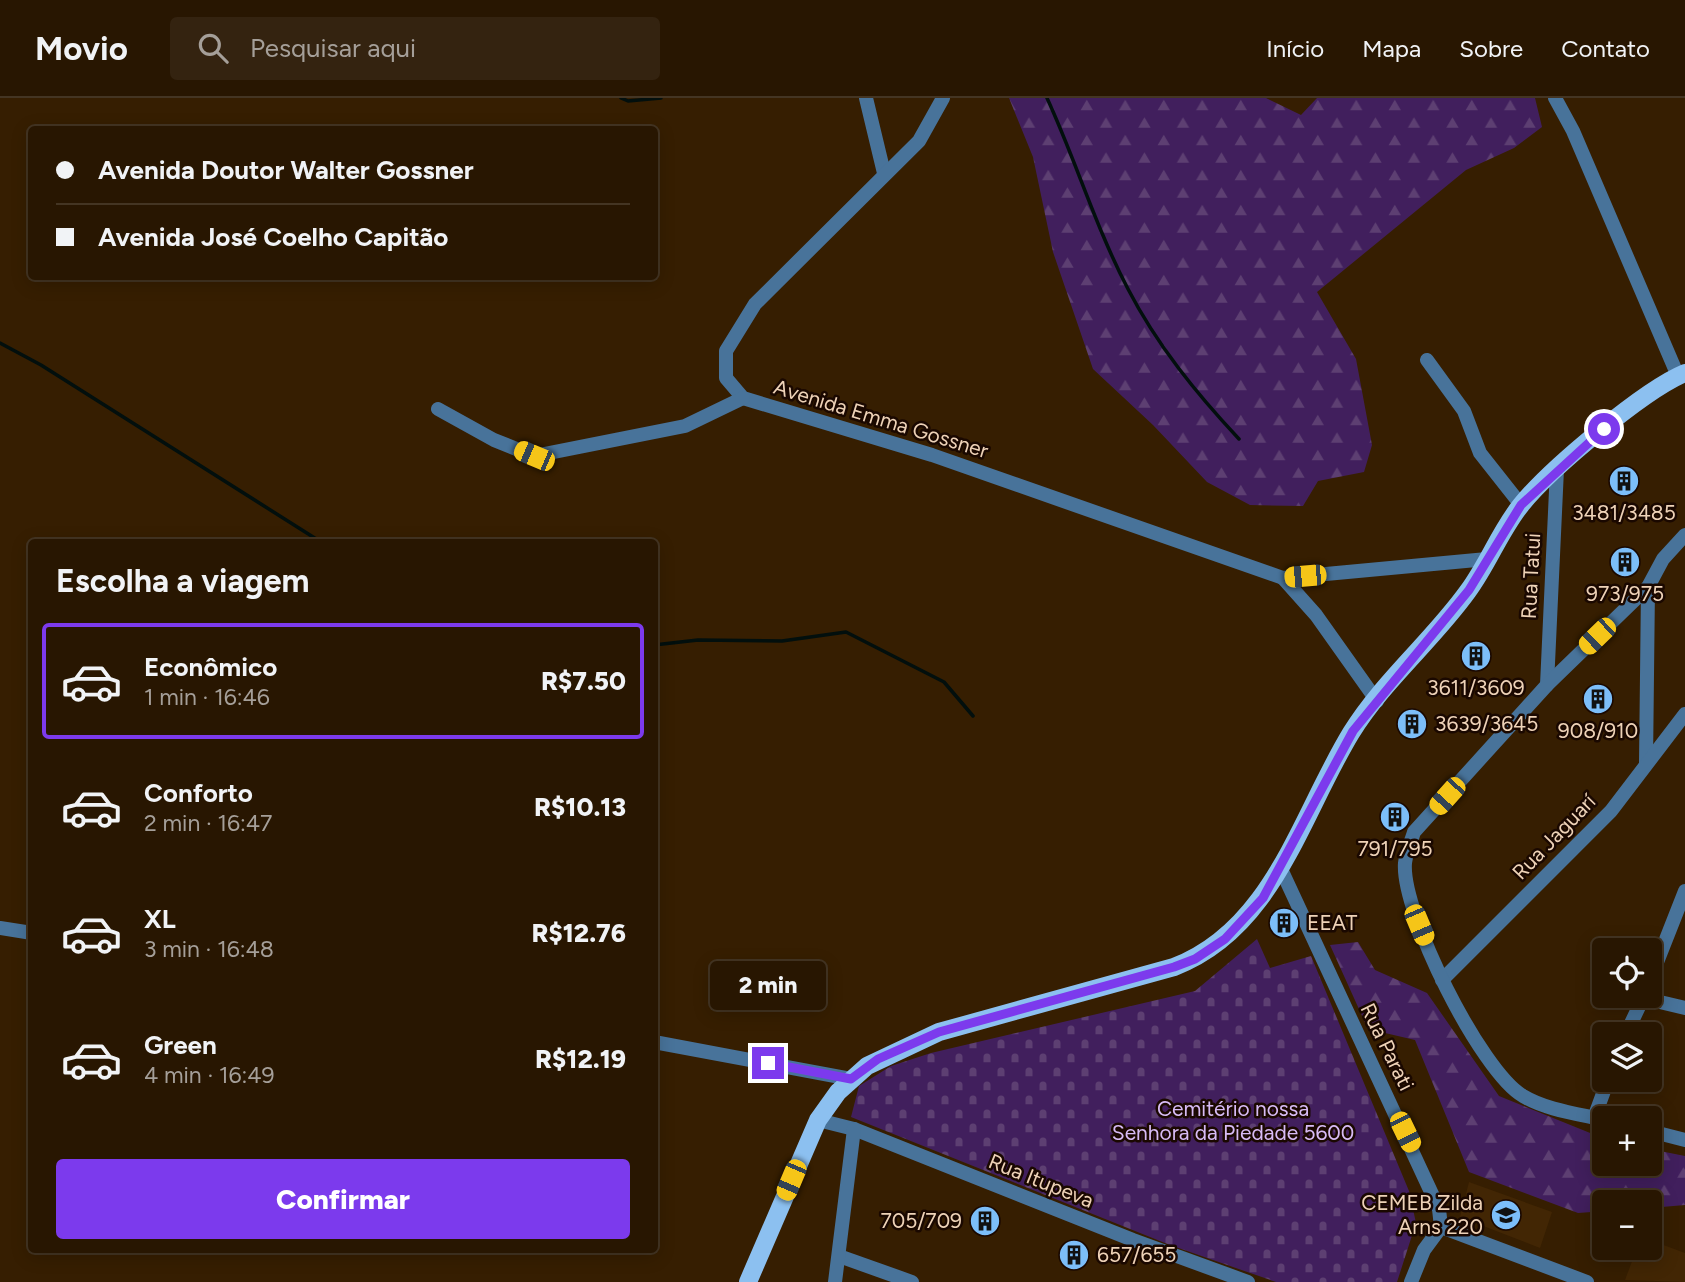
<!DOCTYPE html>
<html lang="pt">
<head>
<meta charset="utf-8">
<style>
  body { margin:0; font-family:Figtree,sans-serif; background:#342310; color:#f1f3f6; height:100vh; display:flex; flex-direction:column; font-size:26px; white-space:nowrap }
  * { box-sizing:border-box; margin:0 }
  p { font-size:23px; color:#a59f99 }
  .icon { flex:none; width:38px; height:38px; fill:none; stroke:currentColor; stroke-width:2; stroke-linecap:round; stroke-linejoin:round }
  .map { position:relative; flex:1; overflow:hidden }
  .sheet { position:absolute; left:28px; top:441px; width:630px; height:714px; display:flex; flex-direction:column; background:#281601; border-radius:7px; box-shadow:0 4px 18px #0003,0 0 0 2px #443523 }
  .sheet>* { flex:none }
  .hud { position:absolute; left:28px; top:28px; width:630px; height:154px; border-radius:7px; box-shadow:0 4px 18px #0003,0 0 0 2px #443523; display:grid; align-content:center; height:154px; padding:0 28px; background:#281601 }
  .controls { position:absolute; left:1592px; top:840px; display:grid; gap:14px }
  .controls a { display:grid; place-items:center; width:70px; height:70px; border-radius:7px; background:#281601; box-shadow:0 4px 18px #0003,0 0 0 2px #443523; font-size:35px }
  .end { position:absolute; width:32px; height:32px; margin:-16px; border:9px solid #7c3aed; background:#fff; box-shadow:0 0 0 4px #fff }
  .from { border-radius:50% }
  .bubble { position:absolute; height:49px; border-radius:7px; background:#281601; box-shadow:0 4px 18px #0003,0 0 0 2px #443523; font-size:23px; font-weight:800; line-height:49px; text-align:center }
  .car { position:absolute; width:21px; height:42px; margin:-21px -10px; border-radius:9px; box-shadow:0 0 5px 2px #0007; background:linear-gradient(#f5c518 24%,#345 0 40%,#f5c518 0 76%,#345 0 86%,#f5c518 0) }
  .hud b { display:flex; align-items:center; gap:24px; height:66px; font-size:26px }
  .hud b+b { border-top:2px solid #443523 }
  .hud i { width:18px; height:18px; background:#f1f3f6 }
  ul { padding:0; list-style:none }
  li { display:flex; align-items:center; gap:21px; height:116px; margin:0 14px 10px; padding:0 14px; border:4px solid transparent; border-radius:7px }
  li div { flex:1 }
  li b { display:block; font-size:26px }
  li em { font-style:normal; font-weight:800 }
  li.on { border-color:#7c3aed }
  li>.icon { width:63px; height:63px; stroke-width:1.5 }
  h2 { padding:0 28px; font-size:32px; line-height:84px }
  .primary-button { display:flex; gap:14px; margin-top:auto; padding:14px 28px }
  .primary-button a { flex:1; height:80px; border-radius:7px; background:#7c3aed; color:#fff; font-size:28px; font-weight:800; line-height:80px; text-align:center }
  header { display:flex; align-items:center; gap:42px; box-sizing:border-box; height:98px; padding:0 35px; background:#281601; border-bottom:2px solid #443523 }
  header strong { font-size:33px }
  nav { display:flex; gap:38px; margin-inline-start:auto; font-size:24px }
  .search { width:490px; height:63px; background:#342310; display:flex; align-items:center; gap:18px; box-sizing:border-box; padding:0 24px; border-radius:7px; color:#a59f99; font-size:26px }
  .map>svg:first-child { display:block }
  .built { fill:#422604 }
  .forest { fill:url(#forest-firs) }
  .cemetery { fill:url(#cemetery-stones) }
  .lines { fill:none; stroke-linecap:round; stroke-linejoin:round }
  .stream { stroke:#020f0d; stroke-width:3.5 }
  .minor { stroke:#48739a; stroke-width:14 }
  .major { stroke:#8cc0f0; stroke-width:18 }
  .route { stroke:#7c3aed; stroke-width:9 }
  .labels { text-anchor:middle; stroke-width:5; stroke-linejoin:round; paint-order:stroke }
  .street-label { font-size:21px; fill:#eed2b7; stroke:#1a0800 }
  .poi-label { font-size:21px; fill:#eed2b7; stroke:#1a0800 }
  .park-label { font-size:21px; fill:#d7bbf5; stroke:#1a0800 }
</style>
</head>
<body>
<header>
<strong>Movio</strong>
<div class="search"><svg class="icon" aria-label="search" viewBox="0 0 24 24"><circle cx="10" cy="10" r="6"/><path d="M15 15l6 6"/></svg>Pesquisar aqui</div>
<nav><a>Início</a><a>Mapa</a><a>Sobre</a><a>Contato</a></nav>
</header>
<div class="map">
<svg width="1685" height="1184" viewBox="0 0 1685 1184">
  <defs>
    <pattern id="forest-firs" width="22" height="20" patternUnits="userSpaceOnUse" patternTransform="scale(1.75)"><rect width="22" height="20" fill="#411f5d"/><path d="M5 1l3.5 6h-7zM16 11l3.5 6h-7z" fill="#5d3f72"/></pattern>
    <pattern id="cemetery-stones" width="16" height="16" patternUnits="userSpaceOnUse" patternTransform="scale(1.75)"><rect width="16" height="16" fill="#411f5d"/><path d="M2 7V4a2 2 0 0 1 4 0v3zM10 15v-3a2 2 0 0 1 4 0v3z" fill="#5d3f72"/></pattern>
  </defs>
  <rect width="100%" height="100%" fill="#361e01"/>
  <g class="built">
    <path d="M 1469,1084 L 1552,1114 L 1540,1150 L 1460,1119 Z"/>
    <path d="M 1650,1142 L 1685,1155 L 1685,1184 L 1625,1182 L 1637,1150 L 1650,1150 Z"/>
  </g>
  <g class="forest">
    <path d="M 1009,0 L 1266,0 L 1301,17 L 1317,0 L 1535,0 L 1542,29 L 1514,50 L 1466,72 L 1317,194 L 1356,261 L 1372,347 L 1364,374 L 1318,383 L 1303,408 L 1250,407 L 1207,384 L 1153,327 L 1093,271 L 1053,154 L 1033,59 Z"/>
    <path d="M 1358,844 L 1375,872 L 1427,895 L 1499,998 L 1605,1041 L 1605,1066 L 1650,1066 L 1650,1051 L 1685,1058 L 1685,1107 L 1650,1110 L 1650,1104 L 1605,1104 L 1605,1113 L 1578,1115 L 1469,1074 L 1415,942 L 1368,931 L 1330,847 Z"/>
  </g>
  <path class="cemetery" d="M 1257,841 L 1270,870 L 1311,858 L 1409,1093 L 1416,1125 L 1397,1184 L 1276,1184 L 1170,1147 L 851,1019 L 859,988 L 891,968 L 931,955 L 1195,893 Z"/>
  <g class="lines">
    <g class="stream">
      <path d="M 621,0 L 628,3 L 661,0"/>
      <path d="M 1047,0 C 1076,63 1096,130 1128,191 C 1157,247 1196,295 1239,341"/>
      <path d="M 0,245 L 41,267 L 321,444"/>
      <path d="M 654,547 L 698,542 L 782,543 L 846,534 L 944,584 L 973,618"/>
    </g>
    <g class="minor">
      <path d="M 866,0 L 884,75"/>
      <path d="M 943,0 L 919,43 L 755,206 L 726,253 L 726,280 L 743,300 L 932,357 L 1283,480 L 1487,461"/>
      <path d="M 1555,0 L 1573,33 L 1678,278"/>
      <path d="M 1427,262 L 1464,313 L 1480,355 L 1521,407"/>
      <path d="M 438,311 L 494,342 L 534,358 L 685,328 L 743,300"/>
      <path d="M 1283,480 L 1316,517 L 1377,603"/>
      <path d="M 1547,587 L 1557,371"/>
      <path d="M 1646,665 L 1648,489"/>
      <path d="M 1280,769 L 1439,1111 L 1441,1129 L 1424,1152 L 1411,1184"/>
      <path d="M 0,830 L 32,835"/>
      <path d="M 1442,882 L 1611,713 L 1685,616"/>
      <path d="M 1650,882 L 1685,793"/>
      <path d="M 1643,900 L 1685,910"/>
      <path d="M 1626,936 L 1644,898"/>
      <path d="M 654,944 L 851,981"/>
      <path d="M 1594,1020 L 1608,982"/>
      <path d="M 818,1022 L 854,1031 L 1133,1142 L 1248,1184"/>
      <path d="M 1605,1022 C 1579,1016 1546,1012 1523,998 C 1481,974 1401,814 1405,765 C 1406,755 1411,744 1414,734 L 1547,587 L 1648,489 L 1663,461 L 1685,437"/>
      <path d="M 1650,1033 L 1685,1042"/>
      <path d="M 1441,1129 L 1587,1184"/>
      <path d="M 839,1158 L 912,1184"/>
      <path d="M 835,1184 L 854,1031"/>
    </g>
    <path class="major" d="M 748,1184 L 818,1022 L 838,994 L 867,968 L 939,934 L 1174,869 C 1273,831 1300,719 1351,635 C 1383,583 1433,542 1468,493 C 1488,466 1500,433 1521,407 C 1550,371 1644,292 1685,275"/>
  </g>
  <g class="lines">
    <path class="route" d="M 768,965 L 851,981 L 878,961 L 939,934 L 1174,869 L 1195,861 L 1225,841 L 1263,800 L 1353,633 L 1469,492 L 1521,407 L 1604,331"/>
  </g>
  <defs>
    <g id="building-disc" transform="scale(1.575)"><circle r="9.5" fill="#7cbef9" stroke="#1a0800"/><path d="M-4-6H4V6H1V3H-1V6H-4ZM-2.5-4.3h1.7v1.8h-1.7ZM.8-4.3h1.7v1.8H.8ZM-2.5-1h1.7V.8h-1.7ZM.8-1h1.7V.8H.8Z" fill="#111"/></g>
    <g id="school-disc" transform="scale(1.575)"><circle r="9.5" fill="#7cbef9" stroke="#1a0800"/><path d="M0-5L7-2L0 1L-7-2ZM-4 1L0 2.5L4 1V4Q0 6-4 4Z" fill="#111"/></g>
  </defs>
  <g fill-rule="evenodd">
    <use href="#building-disc" x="1624" y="383"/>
    <use href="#building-disc" x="1625" y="464"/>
    <use href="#building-disc" x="1476" y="558"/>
    <use href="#building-disc" x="1598" y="601"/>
    <use href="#building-disc" x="1412" y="626"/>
    <use href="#building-disc" x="1395" y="719"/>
    <use href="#building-disc" x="1284" y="825"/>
    <use href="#school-disc" x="1506" y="1117"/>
    <use href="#building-disc" x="985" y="1123"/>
    <use href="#building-disc" x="1074" y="1157"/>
  </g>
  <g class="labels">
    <g class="street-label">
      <text transform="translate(881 321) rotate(17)" y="7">Avenida Emma Gossner</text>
      <text transform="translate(1531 478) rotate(-87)" y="7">Rua Tatui</text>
      <text transform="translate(1554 739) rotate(-46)" y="7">Rua Jaguarí</text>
      <text transform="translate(1387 949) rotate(64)" y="7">Rua Parati</text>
      <text transform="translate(1041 1083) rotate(22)" y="7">Rua Itupeva</text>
    </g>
    <g class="poi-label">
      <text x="1624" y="422">3481/3485</text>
      <text x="1625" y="503">973/975</text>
      <text x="1476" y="597">3611/3609</text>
      <text x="1435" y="633" text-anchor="start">3639/3645</text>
      <text x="1598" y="640">908/910</text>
      <text x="1395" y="758">791/795</text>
      <text x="1307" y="832" text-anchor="start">EEAT</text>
      <text x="1483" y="1112" text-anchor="end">CEMEB Zilda<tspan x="1483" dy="24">Arns 220</tspan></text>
      <text x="962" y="1130" text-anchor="end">705/709</text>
      <text x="1097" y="1164" text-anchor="start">657/655</text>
    </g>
    <g class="park-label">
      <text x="1233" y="1018">Cemitério nossa<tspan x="1233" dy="24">Senhora da Piedade 5600</tspan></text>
    </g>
  </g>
</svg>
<div class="controls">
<a><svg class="icon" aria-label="locate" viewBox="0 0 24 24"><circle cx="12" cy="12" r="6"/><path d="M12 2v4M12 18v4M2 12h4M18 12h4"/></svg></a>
<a><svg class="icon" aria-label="layers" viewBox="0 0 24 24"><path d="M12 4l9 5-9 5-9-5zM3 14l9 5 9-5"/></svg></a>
<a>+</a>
<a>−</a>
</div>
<i class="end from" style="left:1604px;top:331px"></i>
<i class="end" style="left:768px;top:965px"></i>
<div class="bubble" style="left:710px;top:863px;width:116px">2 min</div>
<i class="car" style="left:534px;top:358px;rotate:293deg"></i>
<i class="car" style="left:1305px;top:478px;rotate:265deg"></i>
<i class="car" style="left:1597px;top:538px;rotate:226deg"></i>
<i class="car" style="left:1447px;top:698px;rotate:222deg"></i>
<i class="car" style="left:1419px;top:827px;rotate:157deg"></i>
<i class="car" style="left:1405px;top:1034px;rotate:154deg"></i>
<i class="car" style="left:791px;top:1082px;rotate:203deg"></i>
<div class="hud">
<b><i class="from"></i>Avenida Doutor Walter Gossner</b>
<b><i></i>Avenida José Coelho Capitão</b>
</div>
<section class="sheet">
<h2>Escolha a viagem</h2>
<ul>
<li class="on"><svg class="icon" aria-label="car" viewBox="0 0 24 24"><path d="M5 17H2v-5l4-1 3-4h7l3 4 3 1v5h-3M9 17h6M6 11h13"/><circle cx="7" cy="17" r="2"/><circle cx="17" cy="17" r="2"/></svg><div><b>Econômico</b><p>1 min · 16:46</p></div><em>R$7.50</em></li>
<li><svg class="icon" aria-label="car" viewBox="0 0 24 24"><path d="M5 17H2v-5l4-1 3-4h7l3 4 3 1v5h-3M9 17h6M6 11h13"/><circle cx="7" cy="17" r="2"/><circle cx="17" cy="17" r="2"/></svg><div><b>Conforto</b><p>2 min · 16:47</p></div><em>R$10.13</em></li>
<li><svg class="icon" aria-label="car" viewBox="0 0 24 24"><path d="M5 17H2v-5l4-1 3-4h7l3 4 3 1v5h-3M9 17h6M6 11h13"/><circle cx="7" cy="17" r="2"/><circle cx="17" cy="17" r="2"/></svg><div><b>XL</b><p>3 min · 16:48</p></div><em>R$12.76</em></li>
<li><svg class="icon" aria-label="car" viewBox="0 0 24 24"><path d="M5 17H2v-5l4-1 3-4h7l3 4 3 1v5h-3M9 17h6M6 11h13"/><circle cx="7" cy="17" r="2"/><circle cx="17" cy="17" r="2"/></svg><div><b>Green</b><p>4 min · 16:49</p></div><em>R$12.19</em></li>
</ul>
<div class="primary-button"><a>Confirmar</a></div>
</section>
</div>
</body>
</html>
